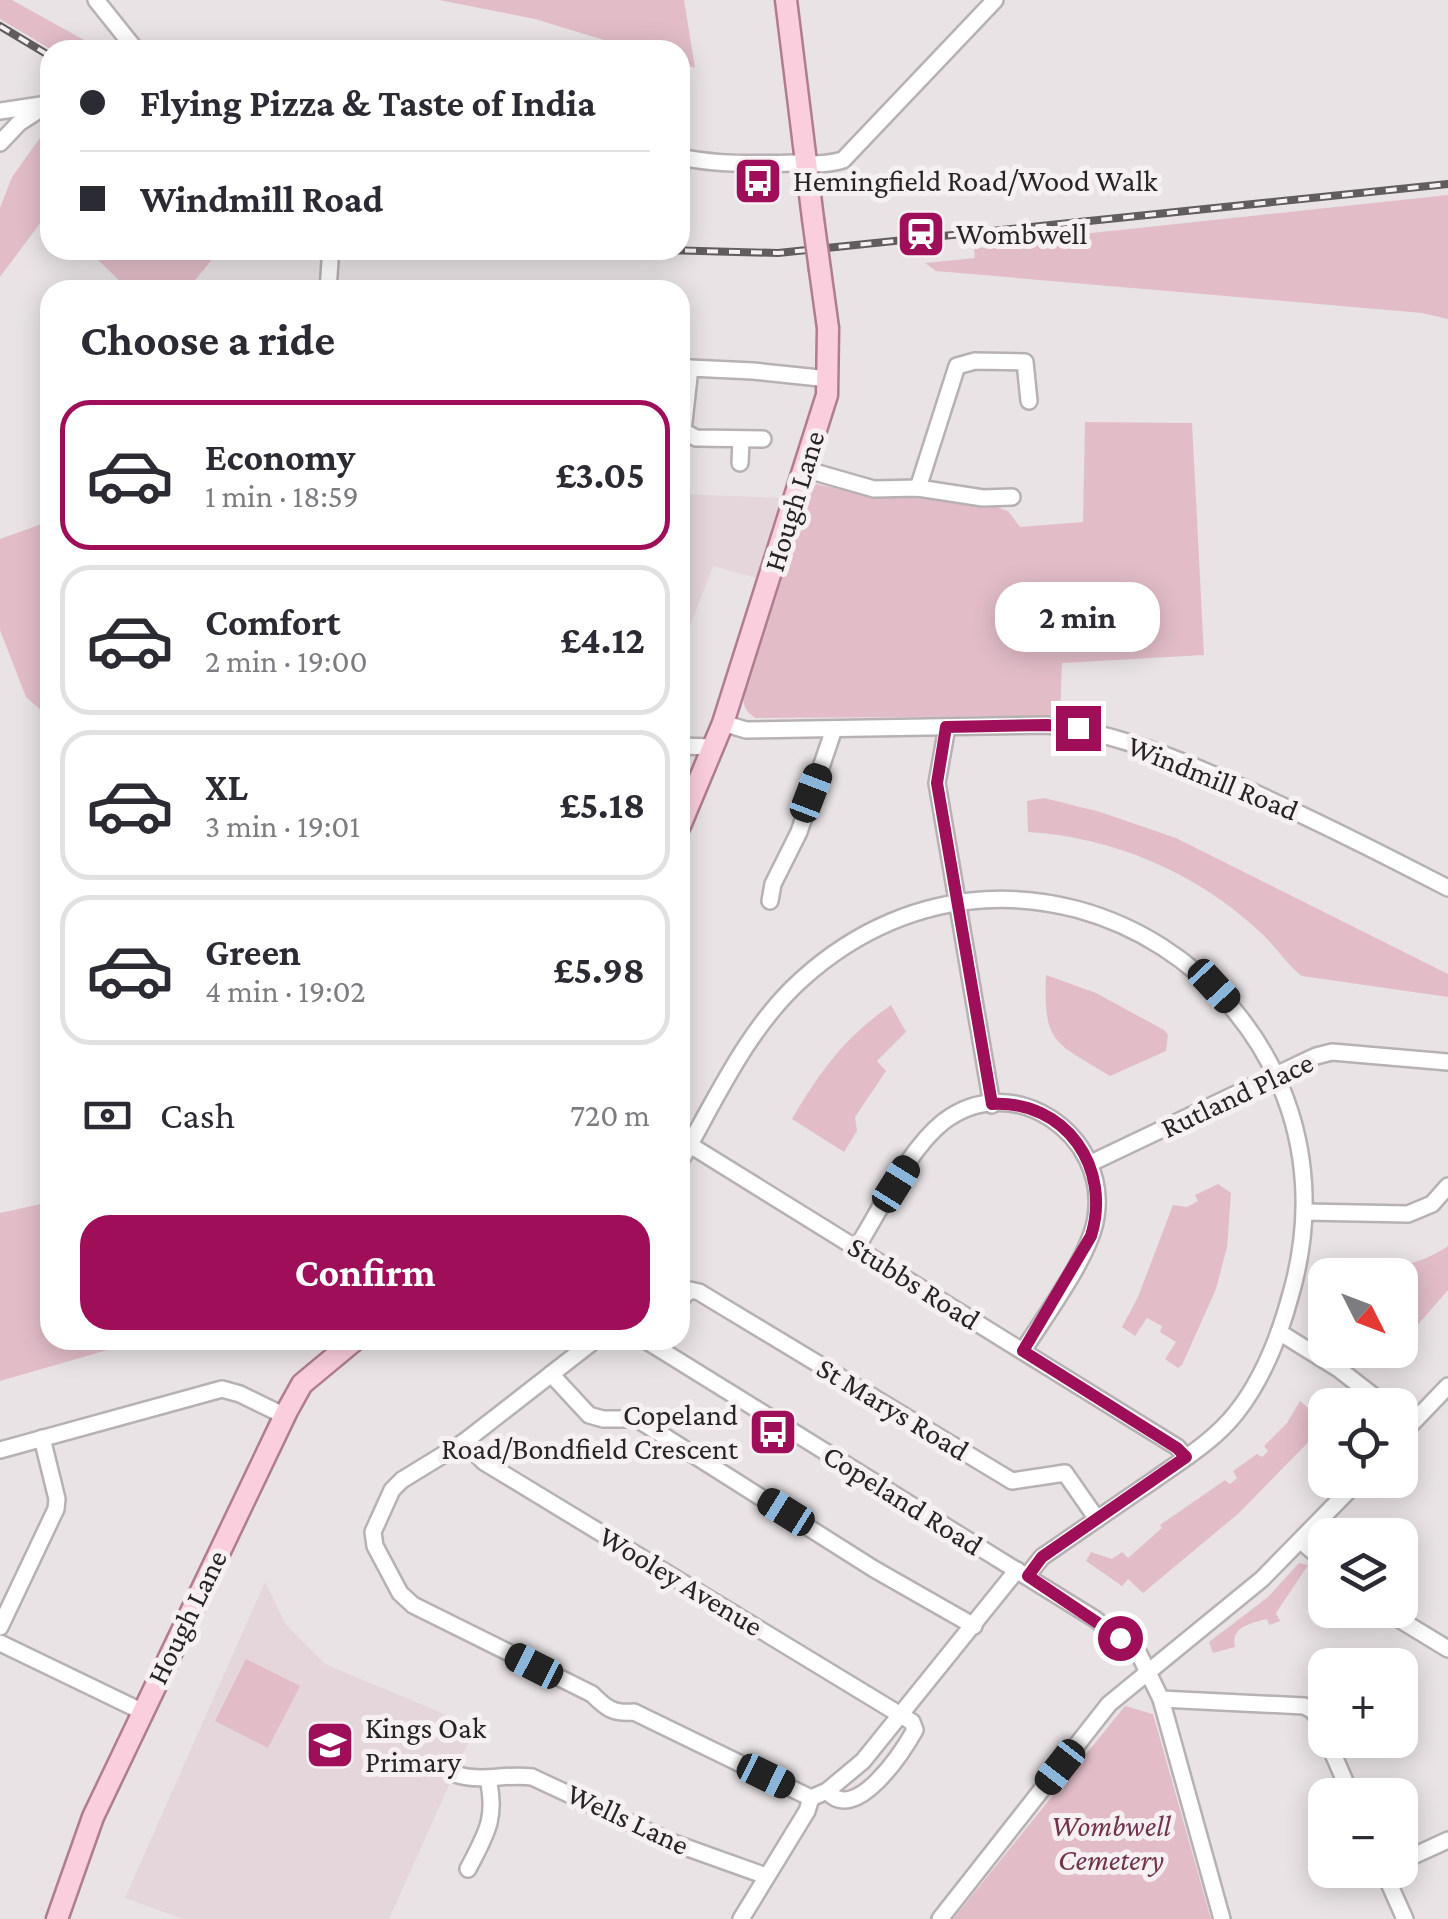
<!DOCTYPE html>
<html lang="en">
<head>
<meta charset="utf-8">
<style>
  body { margin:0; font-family:"Crimson Pro",serif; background:#f2f2f3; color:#2b2b33; height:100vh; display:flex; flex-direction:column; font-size:38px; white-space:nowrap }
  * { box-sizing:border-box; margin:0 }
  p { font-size:32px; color:#7c7c81 }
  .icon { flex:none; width:55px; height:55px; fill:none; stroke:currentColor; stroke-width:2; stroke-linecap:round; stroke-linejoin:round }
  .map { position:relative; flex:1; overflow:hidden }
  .details { position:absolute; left:40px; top:280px; width:650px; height:1070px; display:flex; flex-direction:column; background:#fff; border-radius:30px; box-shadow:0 5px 25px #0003 }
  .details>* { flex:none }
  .banner { position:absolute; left:40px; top:40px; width:650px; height:220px; border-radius:30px; box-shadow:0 5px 25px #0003; display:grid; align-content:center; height:220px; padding:0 40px; background:#fff }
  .needle { width:65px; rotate:132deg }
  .fabs { position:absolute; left:1308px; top:1258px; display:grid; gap:20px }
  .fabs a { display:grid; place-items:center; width:110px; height:110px; border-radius:20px; background:#fff; box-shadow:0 5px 25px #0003; font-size:50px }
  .end { position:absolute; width:45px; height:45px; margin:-22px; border:12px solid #9f0f59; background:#fff; box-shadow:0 0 0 5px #fff }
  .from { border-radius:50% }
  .bubble { position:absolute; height:70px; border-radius:30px; background:#fff; box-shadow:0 5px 25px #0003; font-size:32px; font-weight:700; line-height:70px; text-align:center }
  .car { position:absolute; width:30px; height:60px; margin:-30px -15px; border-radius:12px; box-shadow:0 0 8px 2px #0007; background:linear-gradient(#222 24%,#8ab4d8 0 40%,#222 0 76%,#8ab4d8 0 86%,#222 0) }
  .banner b { display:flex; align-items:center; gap:35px; height:95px; font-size:38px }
  .banner b+b { border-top:2px solid #e1e1e2 }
  .banner i { width:25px; height:25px; background:#2b2b33 }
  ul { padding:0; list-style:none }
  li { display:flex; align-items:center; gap:30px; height:150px; margin:0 20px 15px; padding:0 20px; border:5px solid #e1e1e2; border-radius:30px }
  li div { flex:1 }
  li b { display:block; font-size:38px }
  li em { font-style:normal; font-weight:700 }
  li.active { border-color:#9f0f59 }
  li>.icon { width:90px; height:90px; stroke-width:1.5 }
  h2 { padding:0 40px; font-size:45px; line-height:120px }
  .pay { display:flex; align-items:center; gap:25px; height:110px; padding:0 40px; font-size:38px }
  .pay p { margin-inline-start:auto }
  .primary-button { display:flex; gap:20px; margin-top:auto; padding:20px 40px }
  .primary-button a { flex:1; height:115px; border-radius:30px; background:#9f0f59; color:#fff; font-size:40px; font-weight:700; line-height:115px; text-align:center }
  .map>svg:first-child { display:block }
  .built { fill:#e4d6da }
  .green { fill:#e2bdc8 }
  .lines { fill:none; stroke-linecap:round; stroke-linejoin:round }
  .minor-casing { stroke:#b7b1b3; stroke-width:20 }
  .major-casing { stroke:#af7d8e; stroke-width:25 }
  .minor { stroke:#fff; stroke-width:15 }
  .major { stroke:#fbcedd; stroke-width:20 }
  .rail-casing { stroke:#615d5f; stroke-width:8 }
  .rail { stroke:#f6f0f2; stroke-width:4; stroke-dasharray:11; stroke-linecap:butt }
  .major-bridge-casing { stroke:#af7d8e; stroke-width:25; stroke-linecap:butt }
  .major-bridge { stroke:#fbcedd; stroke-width:20 }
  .route { stroke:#9f0f59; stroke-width:12 }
  .labels { text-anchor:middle; stroke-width:10; stroke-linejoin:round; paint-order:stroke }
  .poi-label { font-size:30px; fill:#262425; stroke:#f6f0f2; text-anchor:start }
  .street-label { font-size:30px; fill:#262425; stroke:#f6f0f2 }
  .park-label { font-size:30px; font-style:italic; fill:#72344c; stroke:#f6f0f2 }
</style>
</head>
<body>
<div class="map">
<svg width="1448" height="1919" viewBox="0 0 1448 1919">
  <rect width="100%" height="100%" fill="#e9e3e5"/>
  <g class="built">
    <path d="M 680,494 L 781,498 L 756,578 L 713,566 L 680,652 Z"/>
    <path d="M 265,1582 L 286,1625 L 325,1664 L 475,1727 L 389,1919 L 183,1919 L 125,1898 Z"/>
  </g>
  <g class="green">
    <path d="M 0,0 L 12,0 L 102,50 L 52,50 L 0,19 Z"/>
    <path d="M 439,0 L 684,0 L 695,68 L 680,63 L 680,50 L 637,50 L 535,19 Z"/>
    <path d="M 50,124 L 50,210 L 0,277 L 0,208 L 12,177 Z"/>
    <path d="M 1448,195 L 1448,319 L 1422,313 L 936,271 L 925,263 L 975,258 L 974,249 L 1026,240 Z"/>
    <path d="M 92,250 L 242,250 L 214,257 L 187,290 L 129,290 L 94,256 Z"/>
    <path d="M 1085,422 L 1192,423 L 1204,655 L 1062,663 L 1060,716 L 755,718 C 747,712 744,708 743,698 L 808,497 L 816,484 L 875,497 L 915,494 L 994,506 L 1008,511 L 1020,527 L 1083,522 Z"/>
    <path d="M 50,521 L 50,718 L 26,697 L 0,630 L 0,539 Z"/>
    <path d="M 1044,798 L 1100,812 L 1176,838 L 1448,974 L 1448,997 L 1302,976 C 1285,963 1275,945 1259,931 C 1197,873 1113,837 1028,832 L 1027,801 Z"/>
    <path d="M 1046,975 L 1096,993 L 1164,1030 L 1168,1035 L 1166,1051 L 1110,1076 C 1055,1042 1043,1045 1046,975 Z"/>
    <path d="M 891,1005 L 906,1032 L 877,1061 L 886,1071 L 855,1117 L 857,1131 L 844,1152 L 792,1119 C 821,1070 844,1038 891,1005 Z"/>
    <path d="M 1218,1184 L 1231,1193 L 1227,1247 L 1216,1289 L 1182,1365 L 1178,1368 L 1165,1359 L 1176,1342 L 1160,1332 L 1162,1326 L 1147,1318 L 1135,1336 L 1122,1327 L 1138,1297 L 1173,1205 L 1187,1207 L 1198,1201 L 1195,1195 Z"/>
    <path d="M 50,1202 L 50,1340 L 142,1340 L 0,1381 L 0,1213 Z"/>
    <path d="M 1448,1246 L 1448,1290 L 1400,1345 L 1400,1275 L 1345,1275 L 1347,1266 L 1364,1258 C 1385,1276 1427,1261 1448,1246 Z"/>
    <path d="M 1300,1401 L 1312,1411 L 1310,1416 L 1323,1427 L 1239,1513 L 1143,1593 L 1128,1579 L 1122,1586 L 1086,1561 L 1091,1552 L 1112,1559 L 1122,1552 L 1128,1558 L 1162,1528 L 1160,1525 L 1225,1480 L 1230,1484 L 1237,1478 L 1233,1471 L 1257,1454 L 1262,1457 L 1268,1451 L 1264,1446 L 1287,1423 Z"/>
    <path d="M 1299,1563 L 1308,1565 L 1276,1613 L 1280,1621 L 1269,1625 L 1267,1619 C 1251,1623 1230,1627 1235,1647 L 1213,1653 L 1209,1642 L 1268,1597 Z"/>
    <path d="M 246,1659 L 300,1686 L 268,1748 L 215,1721 Z"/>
    <path d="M 1125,1706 L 1153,1714 L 1211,1919 L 953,1919 Z"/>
  </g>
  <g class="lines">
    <g class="minor-casing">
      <g id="minor">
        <path d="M 96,0 L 136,50"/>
        <path d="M 0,111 L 41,105"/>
        <path d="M 0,143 L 19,123 L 50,103"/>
        <path d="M 680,157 C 718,165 756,164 795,163 C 815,163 821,166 843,160 L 995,0"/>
        <path d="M 328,290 L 330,261"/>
        <path d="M 683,431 L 690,368 L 753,371 L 829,379"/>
        <path d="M 683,431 L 696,438 L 763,439"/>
        <path d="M 740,463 L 741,440"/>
        <path d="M 804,469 L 874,489 L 918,488 L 983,498 L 1012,497"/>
        <path d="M 918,488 L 957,366 L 975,361 L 1025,362 L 1029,401"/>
        <path d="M 723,723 L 746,730 L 1047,725 C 1106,731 1160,752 1214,775 C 1294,809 1371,848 1448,888"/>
        <path d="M 947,727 L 937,783 L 992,1105"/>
        <path d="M 680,746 L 714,747"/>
        <path d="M 770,901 L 773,884 L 799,832 L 834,729"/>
        <path d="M 690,1145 L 1177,1447 L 1186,1457"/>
        <path d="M 680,1162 C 716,1099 747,1029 801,980 C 1029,773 1373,996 1292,1290 C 1281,1332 1263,1379 1236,1413 C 1214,1441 1182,1460 1154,1480 C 1117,1505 1080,1531 1042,1557 L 1027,1576"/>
        <path d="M 1091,1163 L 1316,1056 L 1332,1052 L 1448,1062"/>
        <path d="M 1305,1212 L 1408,1214 L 1432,1204 L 1448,1186"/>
        <path d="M 857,1247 C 881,1209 908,1150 943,1122 C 1012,1068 1109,1134 1096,1217 C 1091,1255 1044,1317 1023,1351"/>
        <path d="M 680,1300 L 690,1290 L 699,1292 L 1012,1481 L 1065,1473 L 1097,1519"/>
        <path d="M 1279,1332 L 1340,1370 L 1385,1405"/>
        <path d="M 595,1340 L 464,1442 L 402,1480 L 392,1490 L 373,1532 L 375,1546 L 400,1593 L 413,1605 L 592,1694 C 606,1708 613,1714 634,1712 L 811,1798 L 827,1791 L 863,1761 L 1017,1570"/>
        <path d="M 645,1340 L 1095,1619 L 1139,1654 L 1161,1699 L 1222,1919"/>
        <path d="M 551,1374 L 589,1415 L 603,1419 L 637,1419 L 874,1569 L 974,1626"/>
        <path d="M 1400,1436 L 1448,1386"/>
        <path d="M 464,1442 L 484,1462 L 912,1722 L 915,1730 C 902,1753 855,1825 827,1791"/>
        <path d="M 0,1450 L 222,1389 L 240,1394 L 285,1416"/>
        <path d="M 1301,1541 L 1325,1562"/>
        <path d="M 1384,1610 L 1448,1649"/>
        <path d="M 0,1627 L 56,1509 L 57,1499 L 42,1438"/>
        <path d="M 0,1643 L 141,1711"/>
        <path d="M 1161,1699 L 1304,1706 L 1312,1710 L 1318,1718 L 1325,1714"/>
        <path d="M 1327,1740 L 1351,1795"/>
        <path d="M 455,1774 C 481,1783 506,1773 532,1777 L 671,1842 L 766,1876"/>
        <path d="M 1400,1862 L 1448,1840"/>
        <path d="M 468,1869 C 486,1834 497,1819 488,1779"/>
        <path d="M 1383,1870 L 1405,1919"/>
        <path d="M 741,1919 L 807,1811 L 811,1798"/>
        <path d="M 940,1919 L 1109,1704 L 1262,1579 L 1359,1480"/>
      </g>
    </g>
    <g class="major-casing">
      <g id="major">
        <path d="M 786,0 L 813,219"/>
        <path d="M 680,826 L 723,723 L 827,395 L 828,328 L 820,270"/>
        <path d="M 57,1919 L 93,1817 L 287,1411 L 302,1384 L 355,1340"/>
      </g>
    </g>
    <use href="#minor" class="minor"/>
    <use href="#major" class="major"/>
    <g class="rail-casing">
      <g id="rail">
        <path d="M 0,26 L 50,56"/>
        <path d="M 663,250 L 778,253 L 1448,184"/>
      </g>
    </g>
    <use href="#rail" class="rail"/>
    <g class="major-bridge-casing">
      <path id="major-bridge" d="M 813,219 L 820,270"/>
    </g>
    <use href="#major-bridge" class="major-bridge"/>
  </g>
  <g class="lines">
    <path class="route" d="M 1078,728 L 1047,725 L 946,727 L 937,783 L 992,1104 C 1066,1100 1112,1168 1091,1236 L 1023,1351 L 1177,1448 L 1186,1457 L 1042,1557 L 1028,1576 L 1120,1638"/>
  </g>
  <defs>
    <g id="bus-square" transform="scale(2.5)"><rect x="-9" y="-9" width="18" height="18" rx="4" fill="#9f0f59" stroke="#f6f0f2"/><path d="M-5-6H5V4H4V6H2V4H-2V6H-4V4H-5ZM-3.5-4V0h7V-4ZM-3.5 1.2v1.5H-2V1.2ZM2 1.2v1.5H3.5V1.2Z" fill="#fff"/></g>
    <g id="station-square" transform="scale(2.5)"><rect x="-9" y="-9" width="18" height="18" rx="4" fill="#9f0f59" stroke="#f6f0f2"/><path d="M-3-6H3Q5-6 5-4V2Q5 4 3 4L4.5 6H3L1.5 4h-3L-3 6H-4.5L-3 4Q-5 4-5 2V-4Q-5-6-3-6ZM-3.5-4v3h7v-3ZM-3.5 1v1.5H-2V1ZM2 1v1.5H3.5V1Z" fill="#fff"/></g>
    <g id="school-square" transform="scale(2.5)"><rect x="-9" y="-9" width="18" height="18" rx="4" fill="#9f0f59" stroke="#f6f0f2"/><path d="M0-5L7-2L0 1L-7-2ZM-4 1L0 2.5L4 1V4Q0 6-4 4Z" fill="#fff"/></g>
  </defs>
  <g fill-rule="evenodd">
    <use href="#bus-square" x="758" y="181"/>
    <use href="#station-square" x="921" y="234"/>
    <use href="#bus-square" x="773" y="1432"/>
    <use href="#school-square" x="330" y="1745"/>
  </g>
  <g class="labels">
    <g class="poi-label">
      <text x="793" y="191">Hemingfield Road/Wood Walk</text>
      <text x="956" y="244">Wombwell</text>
      <text x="738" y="1425" text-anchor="end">Copeland<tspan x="738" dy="34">Road/Bondfield Crescent</tspan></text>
      <text x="365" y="1738">Kings Oak<tspan x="365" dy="34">Primary</tspan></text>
    </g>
    <g class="street-label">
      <text transform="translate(794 501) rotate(-73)" y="10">Hough Lane</text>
      <text transform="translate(1213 778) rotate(22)" y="10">Windmill Road</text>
      <text transform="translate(1237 1095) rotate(-25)" y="10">Rutland Place</text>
      <text transform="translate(914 1283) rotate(32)" y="10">Stubbs Road</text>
      <text transform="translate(893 1409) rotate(31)" y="10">St Marys Road</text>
      <text transform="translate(903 1500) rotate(32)" y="10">Copeland Road</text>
      <text transform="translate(681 1581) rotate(31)" y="10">Wooley Avenue</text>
      <text transform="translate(187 1617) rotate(-64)" y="10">Hough Lane</text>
      <text transform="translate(628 1819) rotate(25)" y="10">Wells Lane</text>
    </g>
    <g class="park-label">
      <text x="1111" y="1836">Wombwell<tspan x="1111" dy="34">Cemetery</tspan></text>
    </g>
  </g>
</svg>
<div class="fabs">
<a><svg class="needle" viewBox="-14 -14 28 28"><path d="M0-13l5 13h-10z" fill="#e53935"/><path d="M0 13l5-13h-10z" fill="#7c7c81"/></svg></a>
<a><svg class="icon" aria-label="locate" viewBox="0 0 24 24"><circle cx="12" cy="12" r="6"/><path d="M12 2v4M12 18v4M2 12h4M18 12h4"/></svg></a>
<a><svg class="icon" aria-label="layers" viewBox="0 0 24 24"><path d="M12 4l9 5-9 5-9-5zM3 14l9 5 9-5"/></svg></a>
<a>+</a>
<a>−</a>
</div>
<i class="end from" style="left:1120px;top:1638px"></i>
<i class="end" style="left:1078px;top:728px"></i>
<div class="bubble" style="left:995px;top:582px;width:165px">2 min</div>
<i class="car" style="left:811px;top:793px;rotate:21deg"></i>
<i class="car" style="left:1214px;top:986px;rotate:137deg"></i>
<i class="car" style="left:896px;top:1184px;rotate:32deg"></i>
<i class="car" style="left:786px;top:1512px;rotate:302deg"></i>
<i class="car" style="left:534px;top:1666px;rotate:297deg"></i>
<i class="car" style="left:1060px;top:1767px;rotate:218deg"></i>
<i class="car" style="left:766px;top:1776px;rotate:116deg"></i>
<div class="banner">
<b><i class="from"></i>Flying Pizza &amp; Taste of India</b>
<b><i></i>Windmill Road</b>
</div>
<section class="details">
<h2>Choose a ride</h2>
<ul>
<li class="active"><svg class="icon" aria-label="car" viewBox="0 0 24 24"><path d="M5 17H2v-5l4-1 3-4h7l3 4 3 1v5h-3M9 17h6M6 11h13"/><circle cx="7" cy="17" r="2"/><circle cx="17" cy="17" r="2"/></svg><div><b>Economy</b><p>1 min · 18:59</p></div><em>£3.05</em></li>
<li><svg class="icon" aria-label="car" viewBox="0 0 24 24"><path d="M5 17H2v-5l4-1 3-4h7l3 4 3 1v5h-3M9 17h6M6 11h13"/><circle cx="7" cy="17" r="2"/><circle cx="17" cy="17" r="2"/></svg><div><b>Comfort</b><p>2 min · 19:00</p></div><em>£4.12</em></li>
<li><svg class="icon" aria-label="car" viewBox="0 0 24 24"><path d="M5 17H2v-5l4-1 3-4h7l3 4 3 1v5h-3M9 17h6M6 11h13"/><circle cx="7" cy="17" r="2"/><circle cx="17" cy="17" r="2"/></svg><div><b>XL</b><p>3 min · 19:01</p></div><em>£5.18</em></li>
<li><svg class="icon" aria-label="car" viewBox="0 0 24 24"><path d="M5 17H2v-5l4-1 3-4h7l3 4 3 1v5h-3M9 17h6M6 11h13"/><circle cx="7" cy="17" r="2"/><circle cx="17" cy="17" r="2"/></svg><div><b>Green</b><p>4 min · 19:02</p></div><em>£5.98</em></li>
</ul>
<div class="pay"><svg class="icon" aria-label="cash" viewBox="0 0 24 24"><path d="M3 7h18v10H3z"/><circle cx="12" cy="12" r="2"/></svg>Cash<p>720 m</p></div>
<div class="primary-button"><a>Confirm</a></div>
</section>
</div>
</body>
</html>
